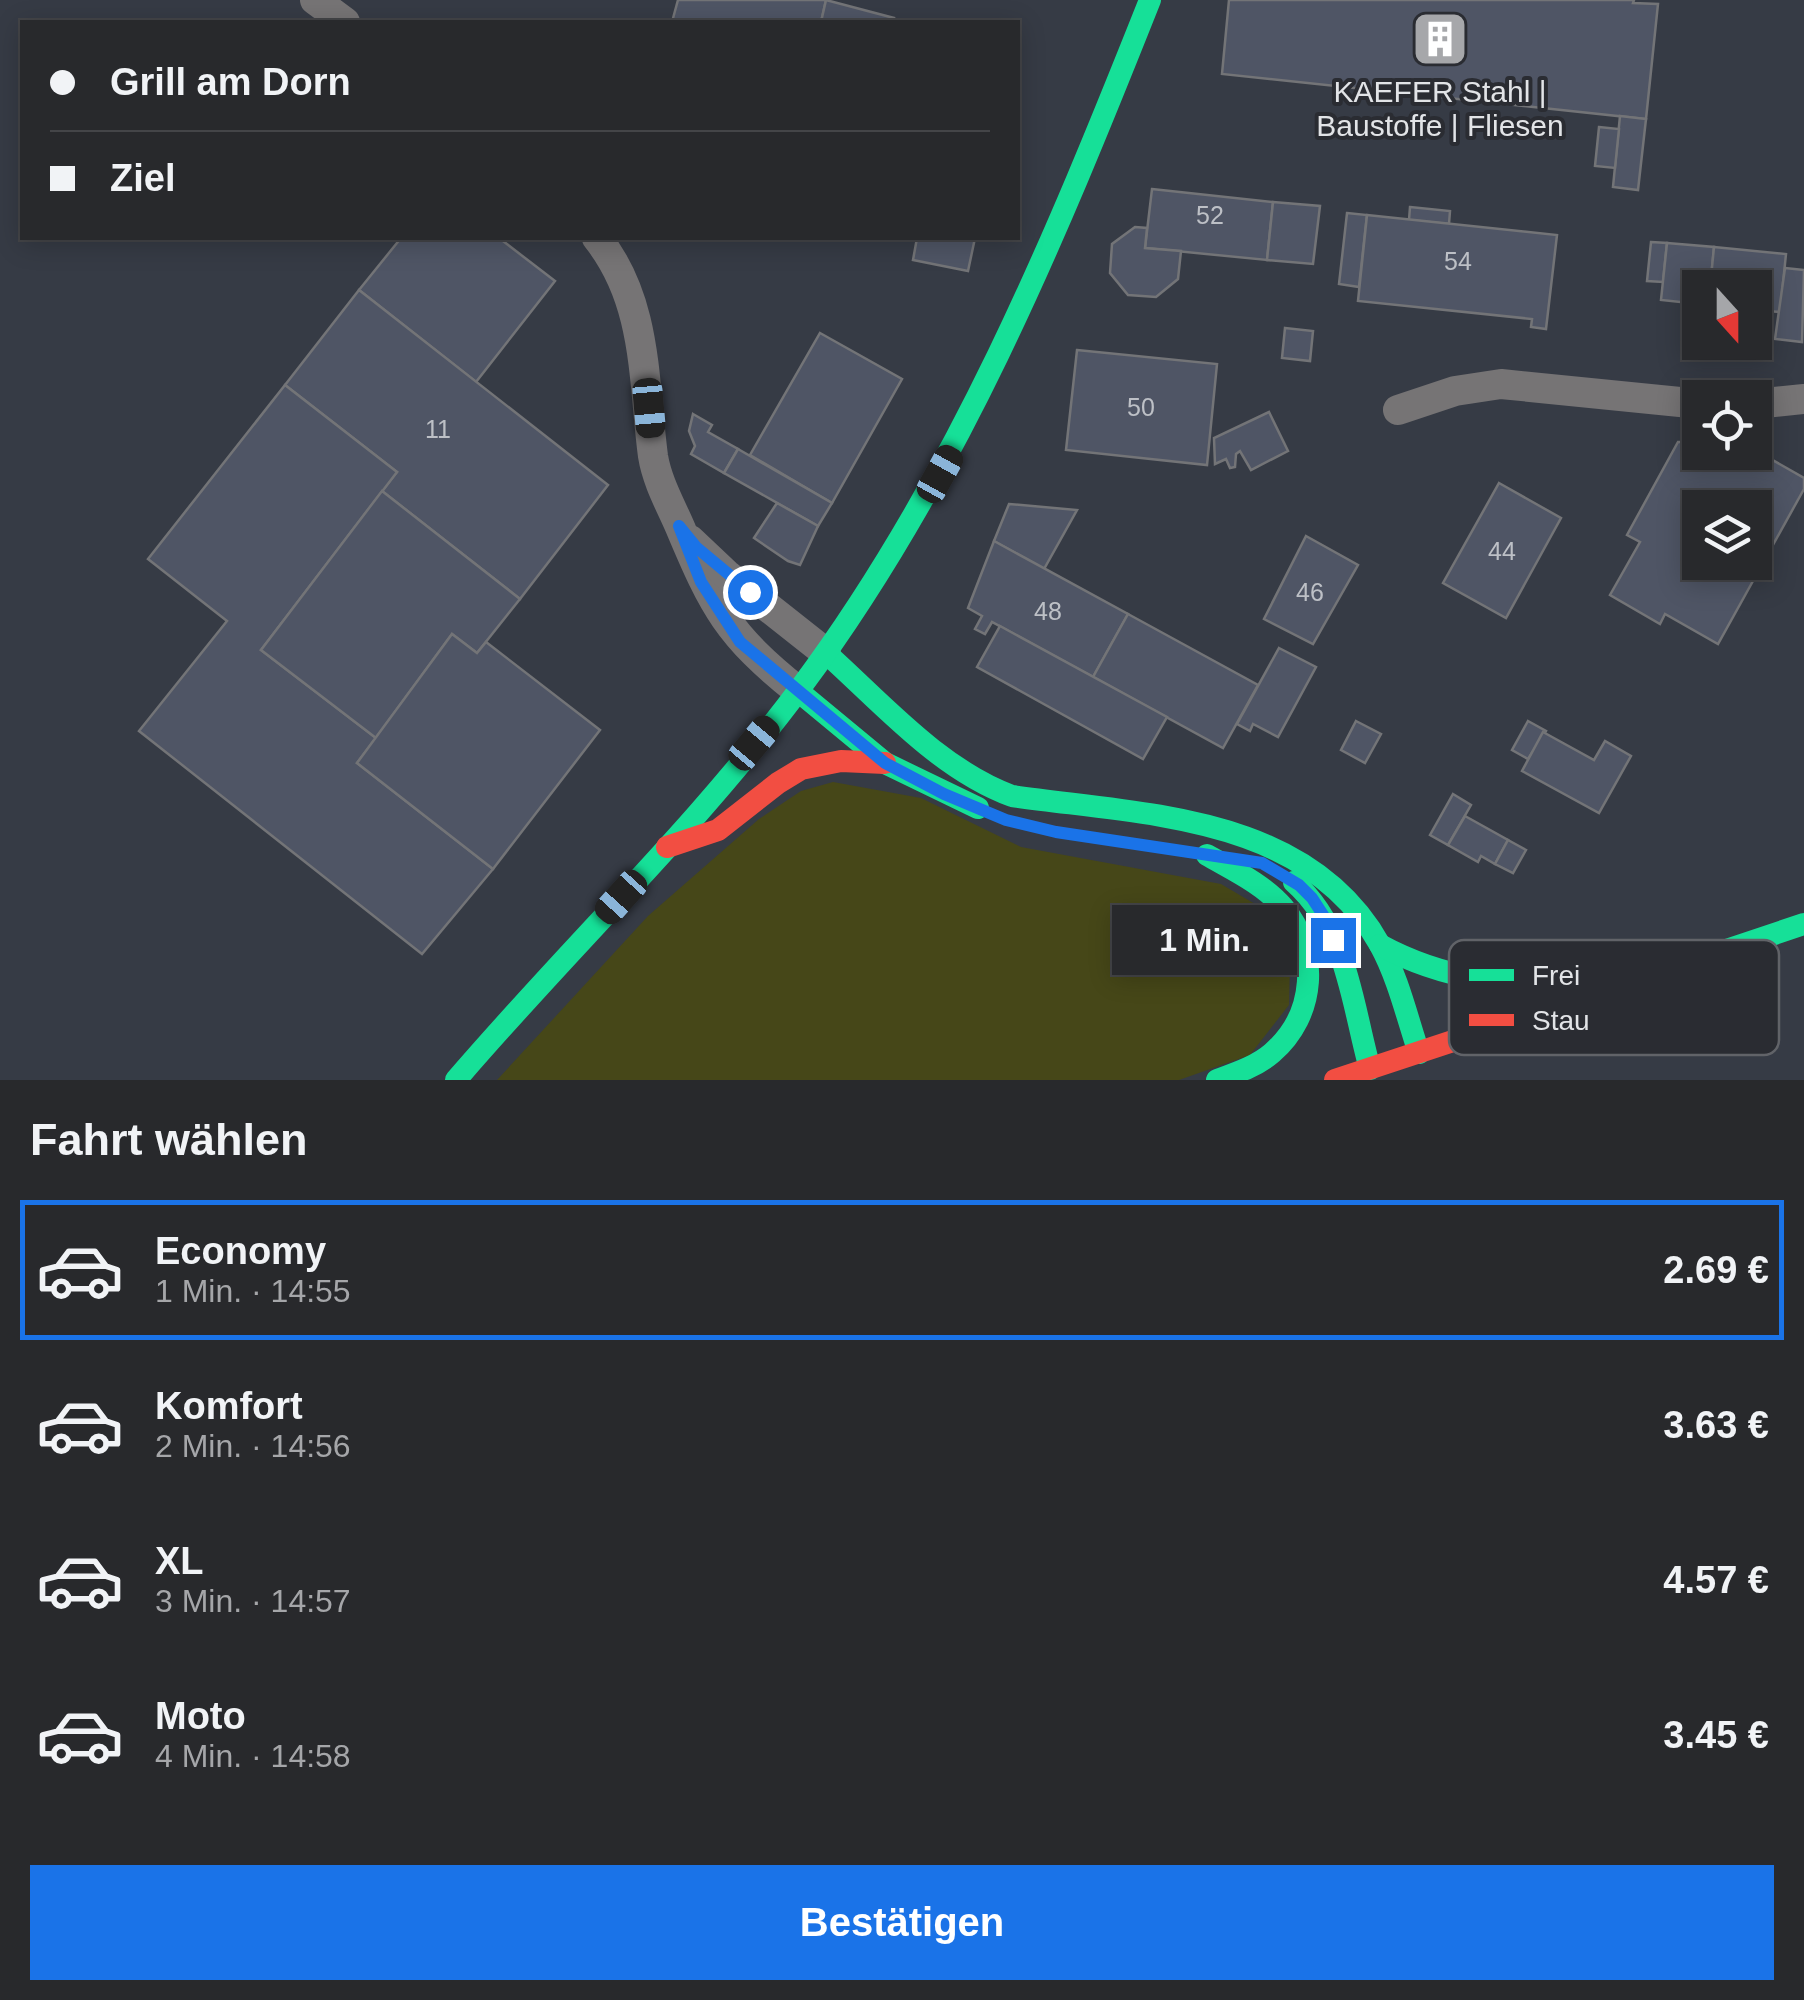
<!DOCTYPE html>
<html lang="de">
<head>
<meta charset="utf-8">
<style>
  body { margin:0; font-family:Arial,sans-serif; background:#343538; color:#f1f3f6; height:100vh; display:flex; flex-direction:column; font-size:38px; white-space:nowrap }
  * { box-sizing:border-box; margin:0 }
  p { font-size:32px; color:#a5a6a9 }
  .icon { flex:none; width:55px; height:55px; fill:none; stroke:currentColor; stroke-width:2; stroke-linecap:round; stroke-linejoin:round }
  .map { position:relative; height:1080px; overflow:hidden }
  .side { display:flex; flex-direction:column; background:#28292c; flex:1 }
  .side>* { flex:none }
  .banner { position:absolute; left:20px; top:20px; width:1000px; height:220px; border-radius:0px; box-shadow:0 5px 25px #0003,0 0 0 2px #444548; display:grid; align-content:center; height:220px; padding:0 30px; background:#28292c }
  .needle { width:65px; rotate:159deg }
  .controls { position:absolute; left:1682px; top:270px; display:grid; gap:20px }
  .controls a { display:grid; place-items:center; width:90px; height:90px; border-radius:0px; background:#28292c; box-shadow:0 5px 25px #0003,0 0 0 2px #444548; font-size:50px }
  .end { position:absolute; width:45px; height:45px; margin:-22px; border:12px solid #1a73e8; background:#fff; box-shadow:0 0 0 5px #fff }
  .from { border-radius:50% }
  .bubble { position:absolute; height:70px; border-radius:0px; background:#28292c; box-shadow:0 5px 25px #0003,0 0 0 2px #444548; font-size:32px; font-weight:600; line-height:70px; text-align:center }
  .car { position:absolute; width:30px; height:60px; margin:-30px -15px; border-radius:12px; box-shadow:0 0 8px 2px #0007; background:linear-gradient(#222 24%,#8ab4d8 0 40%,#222 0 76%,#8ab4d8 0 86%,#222 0) }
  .banner b { display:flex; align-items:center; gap:35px; height:95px; font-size:38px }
  .banner b+b { border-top:2px solid #444548 }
  .banner i { width:25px; height:25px; background:#f1f3f6 }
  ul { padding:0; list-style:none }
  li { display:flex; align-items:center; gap:30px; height:140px; margin:0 20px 15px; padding:0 10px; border:5px solid transparent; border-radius:0px }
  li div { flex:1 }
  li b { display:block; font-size:38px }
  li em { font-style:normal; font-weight:600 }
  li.selected { border-color:#1a73e8 }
  li>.icon { width:90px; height:90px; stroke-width:1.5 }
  h2 { padding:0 30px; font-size:45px; line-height:120px }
  .primary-button { display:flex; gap:20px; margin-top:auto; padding:20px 30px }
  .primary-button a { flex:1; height:115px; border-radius:0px; background:#1a73e8; color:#fff; font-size:40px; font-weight:600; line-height:115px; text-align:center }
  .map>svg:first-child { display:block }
  .built { fill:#363b45; fill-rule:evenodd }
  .green { fill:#464718 }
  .building { fill:#4f5565; stroke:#737477; stroke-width:2.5; fill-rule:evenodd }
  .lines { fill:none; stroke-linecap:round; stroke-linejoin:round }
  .street { stroke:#767475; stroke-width:30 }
  .fast { stroke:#16e098; stroke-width:22 }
  .jam { stroke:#f24e42; stroke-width:22 }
  .route { stroke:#1a73e8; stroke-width:12 }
  .labels { text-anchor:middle; stroke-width:8; stroke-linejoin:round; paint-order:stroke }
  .number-label { font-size:25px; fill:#bdc0c6 }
  .poi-label { font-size:30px; fill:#e2e4e7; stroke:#2a2c32 }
  .key { fill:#2a2c32; stroke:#616368; stroke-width:2.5 }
  .key-label { font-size:28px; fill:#e2e4e7 }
</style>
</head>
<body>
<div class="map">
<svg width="1804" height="1080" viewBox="0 0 1804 1080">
  <rect width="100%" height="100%" fill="#36373a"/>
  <path class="built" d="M 0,0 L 1804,0 L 1804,1080 L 0,1080 ZM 22,22 L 1018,22 L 1018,238 L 22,238 ZM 1700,288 L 1755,288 L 1755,342 L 1700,342 ZM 1700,398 L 1755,398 L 1755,452 L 1700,452 ZM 1700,508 L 1755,508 L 1755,562 L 1700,562 Z"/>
  <path class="green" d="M 833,782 L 921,798 L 1021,847 L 1221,884 L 1267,911 L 1290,961 L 1289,1005 L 1250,1055 L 1179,1080 L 497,1080 L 648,916 L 759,819 L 801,791 Z"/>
  <g class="building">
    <path d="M 678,0 L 826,0 L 821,22 L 672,22 Z"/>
    <path d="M 826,0 L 894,18 L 893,22 L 821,22 Z"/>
    <path d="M 1229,0 L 1634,0 L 1633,3 L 1658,4 L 1646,119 L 1222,74 Z"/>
    <path d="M 1620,116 L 1646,119 L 1638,190 L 1613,187 Z"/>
    <path d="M 1599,127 L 1619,129 L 1615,168 L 1595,166 Z"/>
    <path d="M 1152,189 L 1273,202 L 1267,260 L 1145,248 Z"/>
    <path d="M 1273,202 L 1320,206 L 1313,264 L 1267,260 Z"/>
    <path d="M 1410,207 L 1450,211 L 1449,224 L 1409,220 Z"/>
    <path d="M 1347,213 L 1367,215 L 1359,287 L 1339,284 Z"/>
    <path d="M 1367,215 L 1557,235 L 1546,329 L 1531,327 L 1532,319 L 1358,301 Z"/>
    <path d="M 1135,227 L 1147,228 L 1145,248 L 1181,251 L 1178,279 L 1156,297 L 1128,295 L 1110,273 L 1112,244 Z"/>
    <path d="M 401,238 L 499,238 L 555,281 L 476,382 L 359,290 Z"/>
    <path d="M 917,238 L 975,238 L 968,271 L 913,260 Z"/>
    <path d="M 1651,242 L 1667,243 L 1663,282 L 1647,281 Z"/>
    <path d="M 1667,243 L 1714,247 L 1710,288 L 1700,288 L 1700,304 L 1661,300 Z"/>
    <path d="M 1714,247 L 1786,254 L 1780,312 L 1755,310 L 1755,288 L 1710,288 Z"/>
    <path d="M 1785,268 L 1804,270 L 1802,342 L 1775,339 Z"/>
    <path d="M 359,290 L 608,485 L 520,599 L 382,491 L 397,472 L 285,385 Z"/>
    <path d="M 1285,328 L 1313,331 L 1310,361 L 1282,358 Z"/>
    <path d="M 820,333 L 902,379 L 832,503 L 750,455 Z"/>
    <path d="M 1077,350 L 1217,364 L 1207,465 L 1066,450 Z"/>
    <path d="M 285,385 L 397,472 L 261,650 L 376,738 L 357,763 L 493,869 L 422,954 L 139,731 L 227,621 L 148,559 Z"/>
    <path d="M 1269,412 L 1288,451 L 1251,470 L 1240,451 L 1236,454 L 1235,467 L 1230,468 L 1226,459 L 1215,464 L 1214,438 Z"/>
    <path d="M 693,414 L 712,425 L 708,432 L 738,449 L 724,473 L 691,454 L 695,446 L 689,431 Z"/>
    <path d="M 1678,442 L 1700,442 L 1700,452 L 1755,450 L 1804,478 L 1804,489 L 1718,644 L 1665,614 L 1660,624 L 1610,595 L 1640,542 L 1627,535 ZM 1700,508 L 1755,508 L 1755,562 L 1700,562 Z"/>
    <path d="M 738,449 L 832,503 L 818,526 L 724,473 Z"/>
    <path d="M 1499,483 L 1561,518 L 1506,618 L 1443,583 Z"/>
    <path d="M 382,491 L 520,599 L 477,653 L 452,634 L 376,738 L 261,650 Z"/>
    <path d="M 777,503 L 818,526 L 800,565 L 788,561 L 754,538 Z"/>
    <path d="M 1009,504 L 1077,510 L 1044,569 L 994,541 Z"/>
    <path d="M 1306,536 L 1358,565 L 1313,644 L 1264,619 Z"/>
    <path d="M 994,541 L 1128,614 L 1093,677 L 992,622 L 985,634 L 975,629 L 982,616 L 968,608 Z"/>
    <path d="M 1128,614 L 1258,685 L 1223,748 L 1093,677 Z"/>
    <path d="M 1000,626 L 1167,717 L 1143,759 L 977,667 Z"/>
    <path d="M 452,634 L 477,653 L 486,642 L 600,730 L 493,869 L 357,763 Z"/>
    <path d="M 1279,648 L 1316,667 L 1278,737 L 1253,724 L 1250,731 L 1237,724 Z"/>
    <path d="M 1356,721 L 1381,734 L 1365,763 L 1341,750 Z"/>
    <path d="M 1528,721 L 1546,731 L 1528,759 L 1512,750 Z"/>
    <path d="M 1543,732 L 1594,760 L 1605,741 L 1631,756 L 1599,813 L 1522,771 Z"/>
    <path d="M 1453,794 L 1471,805 L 1448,845 L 1430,835 Z"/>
    <path d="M 1465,816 L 1508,840 L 1495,864 L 1481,856 L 1478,862 L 1448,845 Z"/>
    <path d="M 1508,840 L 1526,850 L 1513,873 L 1495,864 Z"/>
  </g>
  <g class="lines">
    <g class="street">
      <path d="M 315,0 L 345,22"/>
      <path d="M 597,238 C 648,302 643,380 653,456 C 657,481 670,504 680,527 C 714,608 728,635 798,691"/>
      <path d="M 1755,404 L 1804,399"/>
      <path d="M 1398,410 L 1455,391 L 1501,384 L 1700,404"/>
      <path d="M 690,540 L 726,574 L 826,653"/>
    </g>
    <g class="fast">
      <path d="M 826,653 C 883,704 939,769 1012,796 C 1143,815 1307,814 1380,945 C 1398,978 1407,1017 1419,1053"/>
      <path d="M 798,691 L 885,763 L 978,808"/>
      <path d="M 1207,855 C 1233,870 1263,884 1283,907 C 1320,951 1316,1015 1272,1053 C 1257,1066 1236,1073 1217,1080"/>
      <path d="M 1294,882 C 1347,929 1352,1004 1370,1069"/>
      <path d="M 1380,945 C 1446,981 1509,986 1583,983"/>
      <path d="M 1604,991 L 1804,924"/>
      <path d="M 456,1080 C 569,948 697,827 801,687 C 956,479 1055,239 1150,0"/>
    </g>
    <g class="jam">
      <path d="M 667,847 L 718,830 L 778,783 L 801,769 L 841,761 L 885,763"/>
      <path d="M 1335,1080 L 1604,991"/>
    </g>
  </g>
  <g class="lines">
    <path class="route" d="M 750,592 L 696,547 L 679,526 L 701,582 L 740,642 L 885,763 L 944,794 L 1006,820 L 1056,832 L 1262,863 L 1299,885 L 1312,898 L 1325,918 L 1333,940"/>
  </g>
  <defs>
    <g id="building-square" transform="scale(2.875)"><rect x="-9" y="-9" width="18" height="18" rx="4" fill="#a6a7aa" stroke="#2a2c32"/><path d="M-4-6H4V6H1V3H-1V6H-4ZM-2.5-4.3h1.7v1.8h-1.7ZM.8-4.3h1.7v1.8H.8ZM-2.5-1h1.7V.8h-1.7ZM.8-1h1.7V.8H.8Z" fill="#fff"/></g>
  </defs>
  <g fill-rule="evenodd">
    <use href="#building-square" x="1440" y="39"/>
  </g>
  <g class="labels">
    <g class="number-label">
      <text x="1210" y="224">52</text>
      <text x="1458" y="270">54</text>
      <text x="1141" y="416">50</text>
      <text x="438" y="438">11</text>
      <text x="1502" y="560">44</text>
      <text x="1310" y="601">46</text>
      <text x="1048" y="620">48</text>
    </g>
    <g class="poi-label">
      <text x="1440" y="102">KAEFER Stahl |<tspan x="1440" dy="34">Baustoffe | Fliesen</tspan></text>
    </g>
  </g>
  <rect x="1449" y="940" width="330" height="115" rx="15" class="key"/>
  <rect x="1469" y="969" width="45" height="12" fill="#16e098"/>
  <rect x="1469" y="1014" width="45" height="12" fill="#f24e42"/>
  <g class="key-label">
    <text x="1532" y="985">Frei</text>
    <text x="1532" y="1030">Stau</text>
  </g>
</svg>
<div class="controls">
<a><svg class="needle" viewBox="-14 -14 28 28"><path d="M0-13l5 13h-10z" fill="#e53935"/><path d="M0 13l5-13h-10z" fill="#a5a6a9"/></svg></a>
<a><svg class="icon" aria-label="locate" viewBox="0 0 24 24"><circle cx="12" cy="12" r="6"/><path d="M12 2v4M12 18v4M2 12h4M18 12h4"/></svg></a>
<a><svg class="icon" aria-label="layers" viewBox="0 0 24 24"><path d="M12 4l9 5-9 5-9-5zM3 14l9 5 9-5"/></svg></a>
</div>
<i class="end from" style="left:750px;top:592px"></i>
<i class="end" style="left:1333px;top:940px"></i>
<div class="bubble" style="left:1112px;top:905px;width:185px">1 Min.</div>
<i class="car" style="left:649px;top:408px;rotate:175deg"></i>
<i class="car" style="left:940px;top:474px;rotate:29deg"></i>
<i class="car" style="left:754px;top:743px;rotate:40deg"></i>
<i class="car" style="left:621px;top:897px;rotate:222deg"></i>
<div class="banner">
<b><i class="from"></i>Grill am Dorn</b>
<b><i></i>Ziel</b>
</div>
</div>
<section class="side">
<h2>Fahrt wählen</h2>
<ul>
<li class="selected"><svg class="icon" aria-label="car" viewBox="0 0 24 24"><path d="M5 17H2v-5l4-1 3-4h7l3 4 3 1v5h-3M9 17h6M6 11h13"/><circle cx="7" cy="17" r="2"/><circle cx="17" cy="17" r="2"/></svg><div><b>Economy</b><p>1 Min. · 14:55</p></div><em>2.69 €</em></li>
<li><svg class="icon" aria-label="car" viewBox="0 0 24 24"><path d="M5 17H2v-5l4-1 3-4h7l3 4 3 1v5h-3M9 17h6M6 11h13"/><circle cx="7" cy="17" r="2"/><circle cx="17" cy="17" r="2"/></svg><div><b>Komfort</b><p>2 Min. · 14:56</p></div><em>3.63 €</em></li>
<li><svg class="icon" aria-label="car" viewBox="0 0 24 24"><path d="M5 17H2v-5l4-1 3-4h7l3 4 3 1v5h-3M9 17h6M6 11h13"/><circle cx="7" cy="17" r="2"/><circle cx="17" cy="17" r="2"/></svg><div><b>XL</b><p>3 Min. · 14:57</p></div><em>4.57 €</em></li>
<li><svg class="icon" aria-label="car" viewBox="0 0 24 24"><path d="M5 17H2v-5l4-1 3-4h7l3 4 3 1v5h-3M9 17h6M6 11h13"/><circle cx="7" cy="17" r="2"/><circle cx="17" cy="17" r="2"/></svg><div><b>Moto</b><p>4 Min. · 14:58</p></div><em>3.45 €</em></li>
</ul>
<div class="primary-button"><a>Bestätigen</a></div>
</section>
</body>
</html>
